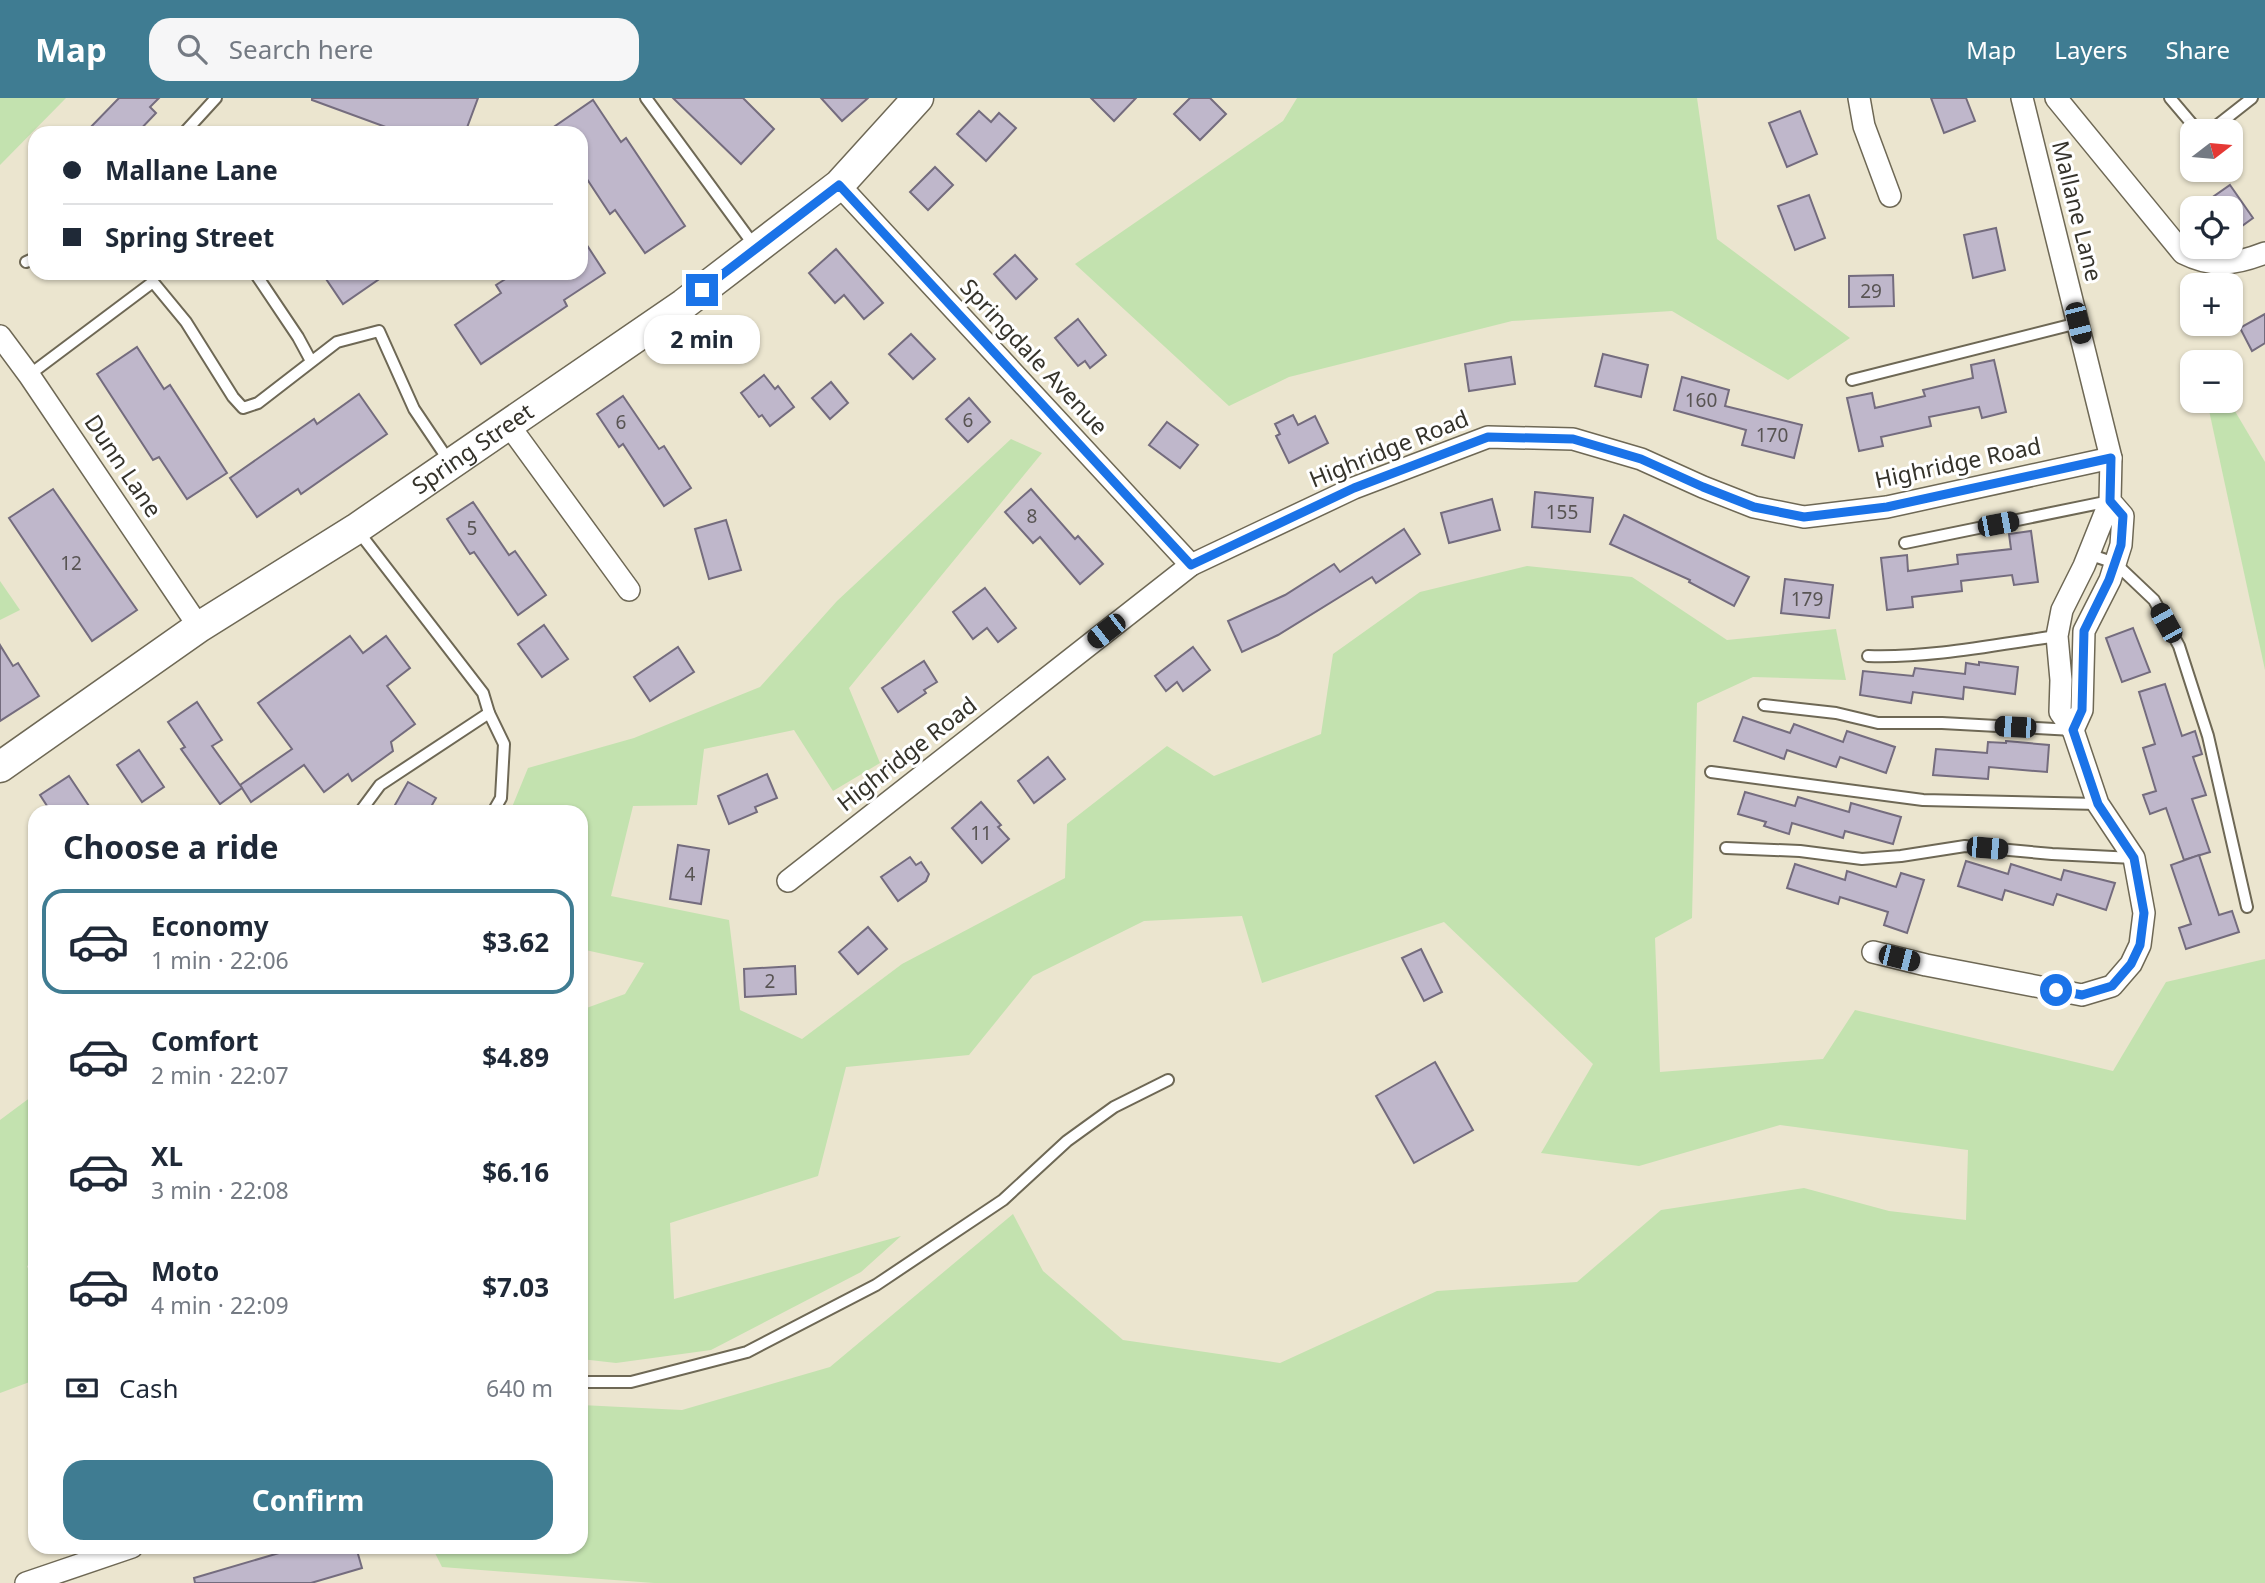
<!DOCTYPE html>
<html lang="en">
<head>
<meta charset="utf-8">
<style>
  body { margin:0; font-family:"Noto Sans",sans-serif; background:#f6f6f7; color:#1f2937; height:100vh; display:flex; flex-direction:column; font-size:26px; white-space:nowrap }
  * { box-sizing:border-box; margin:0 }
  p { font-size:23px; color:#747a83 }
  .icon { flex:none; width:38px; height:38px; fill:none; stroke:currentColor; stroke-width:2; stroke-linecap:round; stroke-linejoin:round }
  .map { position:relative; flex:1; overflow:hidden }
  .sheet { position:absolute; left:28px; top:707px; width:560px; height:749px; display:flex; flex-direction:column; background:#fff; border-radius:21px; box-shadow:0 2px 5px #0004 }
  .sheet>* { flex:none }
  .top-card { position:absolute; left:28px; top:28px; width:560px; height:154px; border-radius:21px; box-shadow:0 2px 5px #0004; display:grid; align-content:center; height:154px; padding:0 35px; background:#fff }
  .needle { width:46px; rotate:74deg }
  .controls { position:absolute; left:2180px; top:21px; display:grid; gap:14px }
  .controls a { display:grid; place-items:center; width:63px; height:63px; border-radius:14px; background:#fff; box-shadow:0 2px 5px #0004; font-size:35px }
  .end { position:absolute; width:32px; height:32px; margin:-16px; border:9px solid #1a73e8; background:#fff; box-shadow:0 0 0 4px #fff }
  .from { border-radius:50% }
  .bubble { position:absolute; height:49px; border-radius:21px; background:#fff; box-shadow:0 2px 5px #0004; font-size:23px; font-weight:700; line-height:49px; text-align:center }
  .car { position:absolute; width:21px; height:42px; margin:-21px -10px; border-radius:9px; box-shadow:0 0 5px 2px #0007; background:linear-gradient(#222 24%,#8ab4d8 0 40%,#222 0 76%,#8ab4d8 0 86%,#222 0) }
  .top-card b { display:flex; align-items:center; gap:24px; height:66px; font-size:26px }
  .top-card b+b { border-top:2px solid #e0e1e3 }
  .top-card i { width:18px; height:18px; background:#1f2937 }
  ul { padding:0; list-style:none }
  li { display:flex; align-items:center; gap:21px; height:105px; margin:0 14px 10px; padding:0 21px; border:4px solid transparent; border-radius:21px }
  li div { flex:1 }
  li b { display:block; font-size:26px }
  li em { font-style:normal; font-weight:700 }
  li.selected { border-color:#3f7c92 }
  li>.icon { width:63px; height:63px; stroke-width:1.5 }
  h2 { padding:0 35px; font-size:32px; line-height:84px }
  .pay { display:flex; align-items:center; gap:18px; height:77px; padding:0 35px; font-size:26px }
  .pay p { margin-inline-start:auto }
  .primary-button { display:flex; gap:14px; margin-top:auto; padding:14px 35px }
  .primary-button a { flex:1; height:80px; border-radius:21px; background:#3f7c92; color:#fff; font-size:28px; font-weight:700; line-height:80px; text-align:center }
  header { display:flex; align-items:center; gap:42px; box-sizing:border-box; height:98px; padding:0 35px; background:#3f7c92; color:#fff }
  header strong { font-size:33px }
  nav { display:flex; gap:38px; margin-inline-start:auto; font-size:24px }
  .search { width:490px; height:63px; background:#f6f6f7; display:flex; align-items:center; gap:18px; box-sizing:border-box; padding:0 24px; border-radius:21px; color:#747a83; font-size:26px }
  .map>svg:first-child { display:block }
  .green { fill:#c3e2af }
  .building { fill:#bfb7cb; stroke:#746c7e; stroke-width:2 }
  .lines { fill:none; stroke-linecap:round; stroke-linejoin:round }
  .service-casing { stroke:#6e6855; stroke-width:14 }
  .minor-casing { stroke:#6e6855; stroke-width:24 }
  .secondary-casing { stroke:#6e6855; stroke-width:33 }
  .service { stroke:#fff; stroke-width:10 }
  .minor { stroke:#fff; stroke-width:21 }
  .secondary { stroke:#fff; stroke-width:30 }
  .route { stroke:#1a73e8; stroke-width:9 }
  .labels { text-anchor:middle; stroke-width:6; stroke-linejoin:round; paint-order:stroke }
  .number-label { font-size:19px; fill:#585453 }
  .street-label { font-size:23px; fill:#35332b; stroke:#fff }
</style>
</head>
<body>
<header>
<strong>Map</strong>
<div class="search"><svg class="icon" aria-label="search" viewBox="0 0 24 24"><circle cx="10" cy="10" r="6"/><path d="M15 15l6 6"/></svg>Search here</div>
<nav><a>Map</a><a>Layers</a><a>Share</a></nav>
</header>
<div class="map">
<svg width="2265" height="1485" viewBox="0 0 2265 1485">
  <rect width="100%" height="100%" fill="#ebe5cf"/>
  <g class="green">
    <path d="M 0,0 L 66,0 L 0,67 Z"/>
    <path d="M 1297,0 L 1697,0 L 1717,141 L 1850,240 L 1788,282 L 1672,213 L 1512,223 L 1289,279 L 1229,308 L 1075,166 L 1283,23 Z"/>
    <path d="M 2207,303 L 2229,303 L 2265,364 L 2265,572 Z"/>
    <path d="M 1011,341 L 1042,355 L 849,590 L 880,665 L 833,693 L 794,632 L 704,651 L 697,707 L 633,708 L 611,798 L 729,822 L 740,912 L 802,941 L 902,866 L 1065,780 L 1067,726 L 1167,648 L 1214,678 L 1321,636 L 1333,556 L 1420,494 L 1527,468 L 1632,479 L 1727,542 L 1836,531 L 1846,582 L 1753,579 L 1697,605 L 1692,820 L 1655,840 L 1660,974 L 1823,961 L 1855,912 L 2113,973 L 2166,884 L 2265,861 L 2265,1485 L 654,1485 L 442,1469 L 432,1449 L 581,1449 L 581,1307 L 682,1312 L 830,1269 L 1013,1116 L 1043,1173 L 1123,1242 L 1280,1265 L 1437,1193 L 1577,1184 L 1661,1112 L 1804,1090 L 1889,1113 L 1966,1122 L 1968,1052 L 1780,1027 L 1639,1068 L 1541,1055 L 1593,966 L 1444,824 L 1262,885 L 1242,818 L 1144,823 L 1033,878 L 969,957 L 846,969 L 818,1078 L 670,1125 L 674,1201 L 901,1138 L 861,1174 L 711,1252 L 616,1265 L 581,1261 L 581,912 L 625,896 L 644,865 L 581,851 L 581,714 L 510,714 L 528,670 L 634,640 L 760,589 L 837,503 Z"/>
    <path d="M 0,483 L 20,512 L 0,522 Z"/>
    <path d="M 35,996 L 35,1164 L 27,1168 L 35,1189 L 35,1282 L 0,1295 L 0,1022 Z"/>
  </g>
  <g class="building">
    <path d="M 119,0 L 159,0 L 150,9 L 156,15 L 137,35 L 85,35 Z"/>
    <path d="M 312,0 L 478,0 L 465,35 L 402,35 L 312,2 Z"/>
    <path d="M 673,0 L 743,0 L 774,31 L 741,66 Z"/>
    <path d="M 821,0 L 868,0 L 842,23 Z"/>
    <path d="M 1091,0 L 1136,0 L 1114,23 Z"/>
    <path d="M 1190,0 L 1210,0 L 1226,16 L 1200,42 L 1174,16 Z"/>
    <path d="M 1931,0 L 1966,0 L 1975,23 L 1944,35 Z"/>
    <path d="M 593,2 L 621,44 L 626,40 L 685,128 L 645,155 L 615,112 L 610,116 L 581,72 L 581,35 L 545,35 Z"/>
    <path d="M 979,13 L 991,24 L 999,15 L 1016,30 L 986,63 L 957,36 Z"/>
    <path d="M 1800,13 L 1817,56 L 1787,69 L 1769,25 Z"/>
    <path d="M 935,69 L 953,87 L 928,112 L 910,94 Z"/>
    <path d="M 2230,87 L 2253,120 L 2231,136 L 2231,110 L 2197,110 Z"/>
    <path d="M 1809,97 L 1825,140 L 1795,152 L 1778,108 Z"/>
    <path d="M 1996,130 L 2005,172 L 1973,180 L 1964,137 Z"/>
    <path d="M 581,138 L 605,175 L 564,202 L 567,208 L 481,266 L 455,227 L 501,195 L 496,187 L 515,175 L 581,175 Z"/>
    <path d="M 836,151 L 883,205 L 864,221 L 844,197 L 835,205 L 809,175 Z"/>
    <path d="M 1015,157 L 1037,181 L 1016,201 L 994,176 Z"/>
    <path d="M 322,175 L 388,175 L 343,206 Z"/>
    <path d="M 1893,177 L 1894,208 L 1849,209 L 1849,178 Z"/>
    <path d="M 2265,216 L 2265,245 L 2252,253 L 2240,230 Z"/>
    <path d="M 1078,221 L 1106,257 L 1090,270 L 1085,263 L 1078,268 L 1055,240 Z"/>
    <path d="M 911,236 L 935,261 L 913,281 L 889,256 Z"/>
    <path d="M 137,249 L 164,291 L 170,287 L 227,375 L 187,401 L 159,359 L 153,362 L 97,276 Z"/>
    <path d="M 1603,256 L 1648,267 L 1641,299 L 1595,288 Z"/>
    <path d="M 1511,259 L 1515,286 L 1469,293 L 1465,266 Z"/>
    <path d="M 1994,262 L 2006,314 L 1982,320 L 1979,309 L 1929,319 L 1931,328 L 1881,339 L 1883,348 L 1859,353 L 1847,300 L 1872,295 L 1875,310 L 1925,298 L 1923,292 L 1973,280 L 1971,267 Z"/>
    <path d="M 764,277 L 775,291 L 778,288 L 794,309 L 770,328 L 762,317 L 759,319 L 741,295 Z"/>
    <path d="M 1682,279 L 1729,292 L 1725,308 L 1802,327 L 1794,360 L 1742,347 L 1746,332 L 1674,312 Z"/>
    <path d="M 831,284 L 848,305 L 830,321 L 812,300 Z"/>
    <path d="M 359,296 L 387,336 L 301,396 L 298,391 L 257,419 L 230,380 L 314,321 L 317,326 Z"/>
    <path d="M 623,298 L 659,351 L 664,348 L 691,390 L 664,408 L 623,346 L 619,349 L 597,316 Z"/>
    <path d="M 969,300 L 990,324 L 968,344 L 946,321 Z"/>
    <path d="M 1293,317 L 1298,327 L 1315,318 L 1328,345 L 1289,365 L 1276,338 L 1280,336 L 1275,326 Z"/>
    <path d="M 1167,324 L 1198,347 L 1180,370 L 1149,347 Z"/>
    <path d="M 53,391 L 137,512 L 92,543 L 9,420 Z"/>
    <path d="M 1031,391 L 1075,441 L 1078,438 L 1103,466 L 1080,486 L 1040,439 L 1033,445 L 1005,414 Z"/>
    <path d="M 1535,394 L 1593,400 L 1590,434 L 1532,429 Z"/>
    <path d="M 1492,401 L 1500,432 L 1449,445 L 1441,415 Z"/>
    <path d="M 473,404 L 509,457 L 515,453 L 546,497 L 518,517 L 474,454 L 470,456 L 447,421 Z"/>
    <path d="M 1624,417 L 1749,479 L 1734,508 L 1689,484 L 1690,482 L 1610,446 Z"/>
    <path d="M 726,422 L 741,472 L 709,481 L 695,431 Z"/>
    <path d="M 1404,431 L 1420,456 L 1376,485 L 1372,479 L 1278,537 L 1242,554 L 1228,523 L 1285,497 L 1334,466 L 1340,474 Z"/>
    <path d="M 2031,433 L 2038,484 L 2014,487 L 2012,477 L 1961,483 L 1962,493 L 1912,499 L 1913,509 L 1887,512 L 1881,460 L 1907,457 L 1908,473 L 1958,466 L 1957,457 L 2011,451 L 2009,436 Z"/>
    <path d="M 1785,481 L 1833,487 L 1829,520 L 1781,515 Z"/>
    <path d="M 985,490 L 1016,530 L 998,544 L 987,530 L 973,541 L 953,514 Z"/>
    <path d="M 544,527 L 568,561 L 542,579 L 518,546 Z"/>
    <path d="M 2133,530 L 2150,574 L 2122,584 L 2106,540 Z"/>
    <path d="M 350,538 L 363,555 L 386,538 L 410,570 L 387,588 L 415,626 L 391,644 L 393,653 L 352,683 L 348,676 L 324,694 L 304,667 L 251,704 L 240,687 L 292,651 L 258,605 Z"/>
    <path d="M 0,547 L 13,568 L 18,565 L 39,598 L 0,623 Z"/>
    <path d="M 678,549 L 694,574 L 650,603 L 634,579 Z"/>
    <path d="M 1193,549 L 1210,572 L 1183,593 L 1177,584 L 1166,593 L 1155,578 Z"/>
    <path d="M 924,563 L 937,584 L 924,592 L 926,595 L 898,614 L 882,590 Z"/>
    <path d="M 1979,564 L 2018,569 L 2015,596 L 1964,589 L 1963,601 L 1913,594 L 1911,605 L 1860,597 L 1863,573 L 1913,578 L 1915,570 L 1965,576 L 1966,565 L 1979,567 Z"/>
    <path d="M 2165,586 L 2182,638 L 2195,633 L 2202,656 L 2193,659 L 2206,697 L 2192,701 L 2210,754 L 2184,762 L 2166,710 L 2150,716 L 2143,697 L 2156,693 L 2143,650 L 2155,646 L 2139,594 Z"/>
    <path d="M 197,604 L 222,642 L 212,648 L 242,690 L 220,706 L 181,651 L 185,649 L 168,624 Z"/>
    <path d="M 1743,619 L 1790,635 L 1794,626 L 1843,644 L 1847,633 L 1895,649 L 1886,675 L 1840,659 L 1836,669 L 1787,652 L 1784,661 L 1734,643 Z"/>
    <path d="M 2006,643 L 2049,647 L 2047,674 L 1989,669 L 1988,681 L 1933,677 L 1936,651 L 1987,655 L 1988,644 L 2006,645 Z"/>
    <path d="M 139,652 L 164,689 L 142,704 L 117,667 Z"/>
    <path d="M 1048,659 L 1065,681 L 1034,705 L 1018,683 Z"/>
    <path d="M 767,676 L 777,700 L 755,709 L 757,714 L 729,726 L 718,698 Z"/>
    <path d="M 69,678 L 93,714 L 51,714 L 40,697 Z"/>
    <path d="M 408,684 L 436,700 L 428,714 L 391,714 Z"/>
    <path d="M 1745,694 L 1795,708 L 1798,699 L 1849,714 L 1851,705 L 1901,719 L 1893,746 L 1845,733 L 1843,740 L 1792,725 L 1789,736 L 1764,728 L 1766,724 L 1738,716 Z"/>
    <path d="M 981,704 L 1001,727 L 998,729 L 1009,741 L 982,765 L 952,730 Z"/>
    <path d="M 678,747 L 709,752 L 701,806 L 670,801 Z"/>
    <path d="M 2199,757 L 2219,817 L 2232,813 L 2239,834 L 2186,851 L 2179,830 L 2191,826 L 2171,767 Z"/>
    <path d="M 910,759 L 916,767 L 921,764 L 929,776 L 926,783 L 898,803 L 881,779 Z"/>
    <path d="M 1966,763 L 2008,776 L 2011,766 L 2061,782 L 2064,772 L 2115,785 L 2106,812 L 2057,796 L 2053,807 L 2005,792 L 2002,802 L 1958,788 Z"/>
    <path d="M 1795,766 L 1845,782 L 1847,773 L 1896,789 L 1901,775 L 1924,782 L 1907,835 L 1884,827 L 1888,814 L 1840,799 L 1838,806 L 1787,790 Z"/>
    <path d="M 868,829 L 887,851 L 858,876 L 839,854 Z"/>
    <path d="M 1421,851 L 1442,894 L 1424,903 L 1402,860 Z"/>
    <path d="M 795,868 L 796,896 L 745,899 L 744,871 Z"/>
    <path d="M 1435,964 L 1473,1032 L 1414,1065 L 1376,998 Z"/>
    <path d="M 278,1449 L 356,1449 L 362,1470 L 311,1485 L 195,1485 L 194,1480 L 279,1455 Z"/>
  </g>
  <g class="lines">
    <g class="service-casing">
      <g id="service">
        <path d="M 646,0 L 756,150"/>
        <path d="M 2170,0 L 2198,33"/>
        <path d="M 2210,33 L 2252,0"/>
        <path d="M 184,35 L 216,0"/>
        <path d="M 26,164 L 35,160"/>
        <path d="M 255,175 L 298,239 L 311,263"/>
        <path d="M 29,277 L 153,184 L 186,224 L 233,299 L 243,310 L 258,305 L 337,244 L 379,233 L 414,311 L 449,363"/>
        <path d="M 1852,282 L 2078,225"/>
        <path d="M 358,433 L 483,595 L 489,615 L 504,646 L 501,700 L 493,714"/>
        <path d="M 1905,445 L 2110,403"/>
        <path d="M 2088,456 L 2115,465 L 2154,502 L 2179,548 L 2208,638 L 2247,809"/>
        <path d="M 1868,558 C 1931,560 1994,547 2057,538"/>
        <path d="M 1764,607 L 1836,615 L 1878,625 L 1942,625 L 2073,632"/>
        <path d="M 1711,674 L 1923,702 L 2098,706"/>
        <path d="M 360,714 L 380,687 L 489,615"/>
        <path d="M 1726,750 L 1800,753 L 1862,761 L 1901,758 L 1965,748 L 2052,756 L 2134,760"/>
        <path d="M 581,1284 L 631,1284 L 747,1254 L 876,1187 L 1003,1102 L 1067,1043 L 1114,1009 L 1168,982"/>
      </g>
    </g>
    <g class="minor-casing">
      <g id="minor">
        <path d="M 1859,0 L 1864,28 L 1890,98"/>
        <path d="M 2022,0 L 2111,360 L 2110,403 L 2084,468 L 2062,512 L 2057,538 L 2061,582 L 2060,614 L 2073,632 L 2082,612 L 2084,533 L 2110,482 L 2121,447 L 2123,418 L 2110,403"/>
        <path d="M 2056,0 L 2183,155 C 2213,170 2234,167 2265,155"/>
        <path d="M 839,87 L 1191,467"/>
        <path d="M 0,238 L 29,277 L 199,529"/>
        <path d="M 508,326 L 629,492"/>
        <path d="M 788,783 L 1191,467 L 1354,390 L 1488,339 L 1573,341 L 1641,361 L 1703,389 L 1754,409 L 1804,419 L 1887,409 L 2111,360"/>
        <path d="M 1873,854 L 1926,867 L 2082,897 L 2112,888 L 2131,866 L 2140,847 L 2144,815 L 2134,760 L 2098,706 L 2073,632"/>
        <path d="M 26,1485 L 132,1449"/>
      </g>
    </g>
    <g class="secondary-casing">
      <g id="secondary">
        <path id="s1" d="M 0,669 L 199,529 L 356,431 L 684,206 L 839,87 L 918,0"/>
      </g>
    </g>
    <use href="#service" class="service"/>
    <use href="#minor" class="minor"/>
    <use href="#secondary" class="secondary"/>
  </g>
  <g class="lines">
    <path class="route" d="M 702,192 L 839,87 L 1191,467 L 1354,390 L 1488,339 L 1573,341 L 1641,361 L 1703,389 L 1754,409 L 1804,419 L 1887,409 L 2111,360 L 2110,403 L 2123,418 L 2121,447 L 2109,482 L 2084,533 L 2082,612 L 2073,632 L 2098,706 L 2134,760 L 2144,815 L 2140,847 L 2131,866 L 2112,888 L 2082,897 L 2056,892"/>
  </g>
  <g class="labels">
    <g class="number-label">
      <text x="1871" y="200">29</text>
      <text x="1701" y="309">160</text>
      <text x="968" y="329">6</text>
      <text x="621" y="331">6</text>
      <text x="1772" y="344">170</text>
      <text x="1562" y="421">155</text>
      <text x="1032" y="425">8</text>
      <text x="472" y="437">5</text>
      <text x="71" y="472">12</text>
      <text x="1807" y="508">179</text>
      <text x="981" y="742">11</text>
      <text x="690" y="783">4</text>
      <text x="770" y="890">2</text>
    </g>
    <g class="street-label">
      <text transform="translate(2077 113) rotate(76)" y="8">Mallane Lane</text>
      <text transform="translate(1034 259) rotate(47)" y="8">Springdale Avenue</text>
      <text dy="8" stroke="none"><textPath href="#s1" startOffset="570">Spring Street</textPath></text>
      <text transform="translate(1389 351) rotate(-22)" y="8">Highridge Road</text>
      <text transform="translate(1958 365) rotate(-12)" y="8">Highridge Road</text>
      <text transform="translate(123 368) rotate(56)" y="8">Dunn Lane</text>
      <text transform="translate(907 656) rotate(-38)" y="8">Highridge Road</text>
    </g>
  </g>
</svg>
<div class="controls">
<a><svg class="needle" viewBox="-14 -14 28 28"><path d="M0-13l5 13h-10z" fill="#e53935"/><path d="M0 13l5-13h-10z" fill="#747a83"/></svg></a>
<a><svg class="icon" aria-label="locate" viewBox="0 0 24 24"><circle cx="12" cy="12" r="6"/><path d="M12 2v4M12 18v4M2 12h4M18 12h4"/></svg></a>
<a>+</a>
<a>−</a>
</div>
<i class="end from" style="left:2056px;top:892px"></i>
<i class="end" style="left:702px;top:192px"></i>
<div class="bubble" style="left:644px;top:217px;width:116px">2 min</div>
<i class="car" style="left:2078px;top:225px;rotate:166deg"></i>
<i class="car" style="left:1998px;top:426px;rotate:79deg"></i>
<i class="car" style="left:2166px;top:525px;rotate:331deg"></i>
<i class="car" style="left:1106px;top:533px;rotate:232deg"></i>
<i class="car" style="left:2015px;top:629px;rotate:273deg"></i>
<i class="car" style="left:1987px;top:750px;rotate:95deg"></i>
<i class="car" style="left:1899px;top:860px;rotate:104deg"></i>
<div class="top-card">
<b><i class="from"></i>Mallane Lane</b>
<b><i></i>Spring Street</b>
</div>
<section class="sheet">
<h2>Choose a ride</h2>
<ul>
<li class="selected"><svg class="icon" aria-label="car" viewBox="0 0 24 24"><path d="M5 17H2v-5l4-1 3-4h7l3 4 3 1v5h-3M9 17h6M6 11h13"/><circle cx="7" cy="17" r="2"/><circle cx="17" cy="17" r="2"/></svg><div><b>Economy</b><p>1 min · 22:06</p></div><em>$3.62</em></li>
<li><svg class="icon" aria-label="car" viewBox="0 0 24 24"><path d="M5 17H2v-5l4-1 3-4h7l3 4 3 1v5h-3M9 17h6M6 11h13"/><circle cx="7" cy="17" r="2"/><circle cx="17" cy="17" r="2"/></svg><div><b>Comfort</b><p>2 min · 22:07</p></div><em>$4.89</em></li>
<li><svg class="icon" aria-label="car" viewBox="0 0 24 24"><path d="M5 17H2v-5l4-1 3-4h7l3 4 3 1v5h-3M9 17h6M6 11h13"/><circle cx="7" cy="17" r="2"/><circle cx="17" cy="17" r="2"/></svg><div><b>XL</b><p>3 min · 22:08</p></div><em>$6.16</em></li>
<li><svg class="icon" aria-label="car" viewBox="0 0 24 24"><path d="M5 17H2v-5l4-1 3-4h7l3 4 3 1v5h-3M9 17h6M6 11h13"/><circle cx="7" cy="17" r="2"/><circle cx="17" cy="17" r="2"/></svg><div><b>Moto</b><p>4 min · 22:09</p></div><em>$7.03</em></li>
</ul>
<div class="pay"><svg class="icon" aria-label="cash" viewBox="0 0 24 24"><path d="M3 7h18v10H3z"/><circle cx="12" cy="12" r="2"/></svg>Cash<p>640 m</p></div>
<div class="primary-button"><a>Confirm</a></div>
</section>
</div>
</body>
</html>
